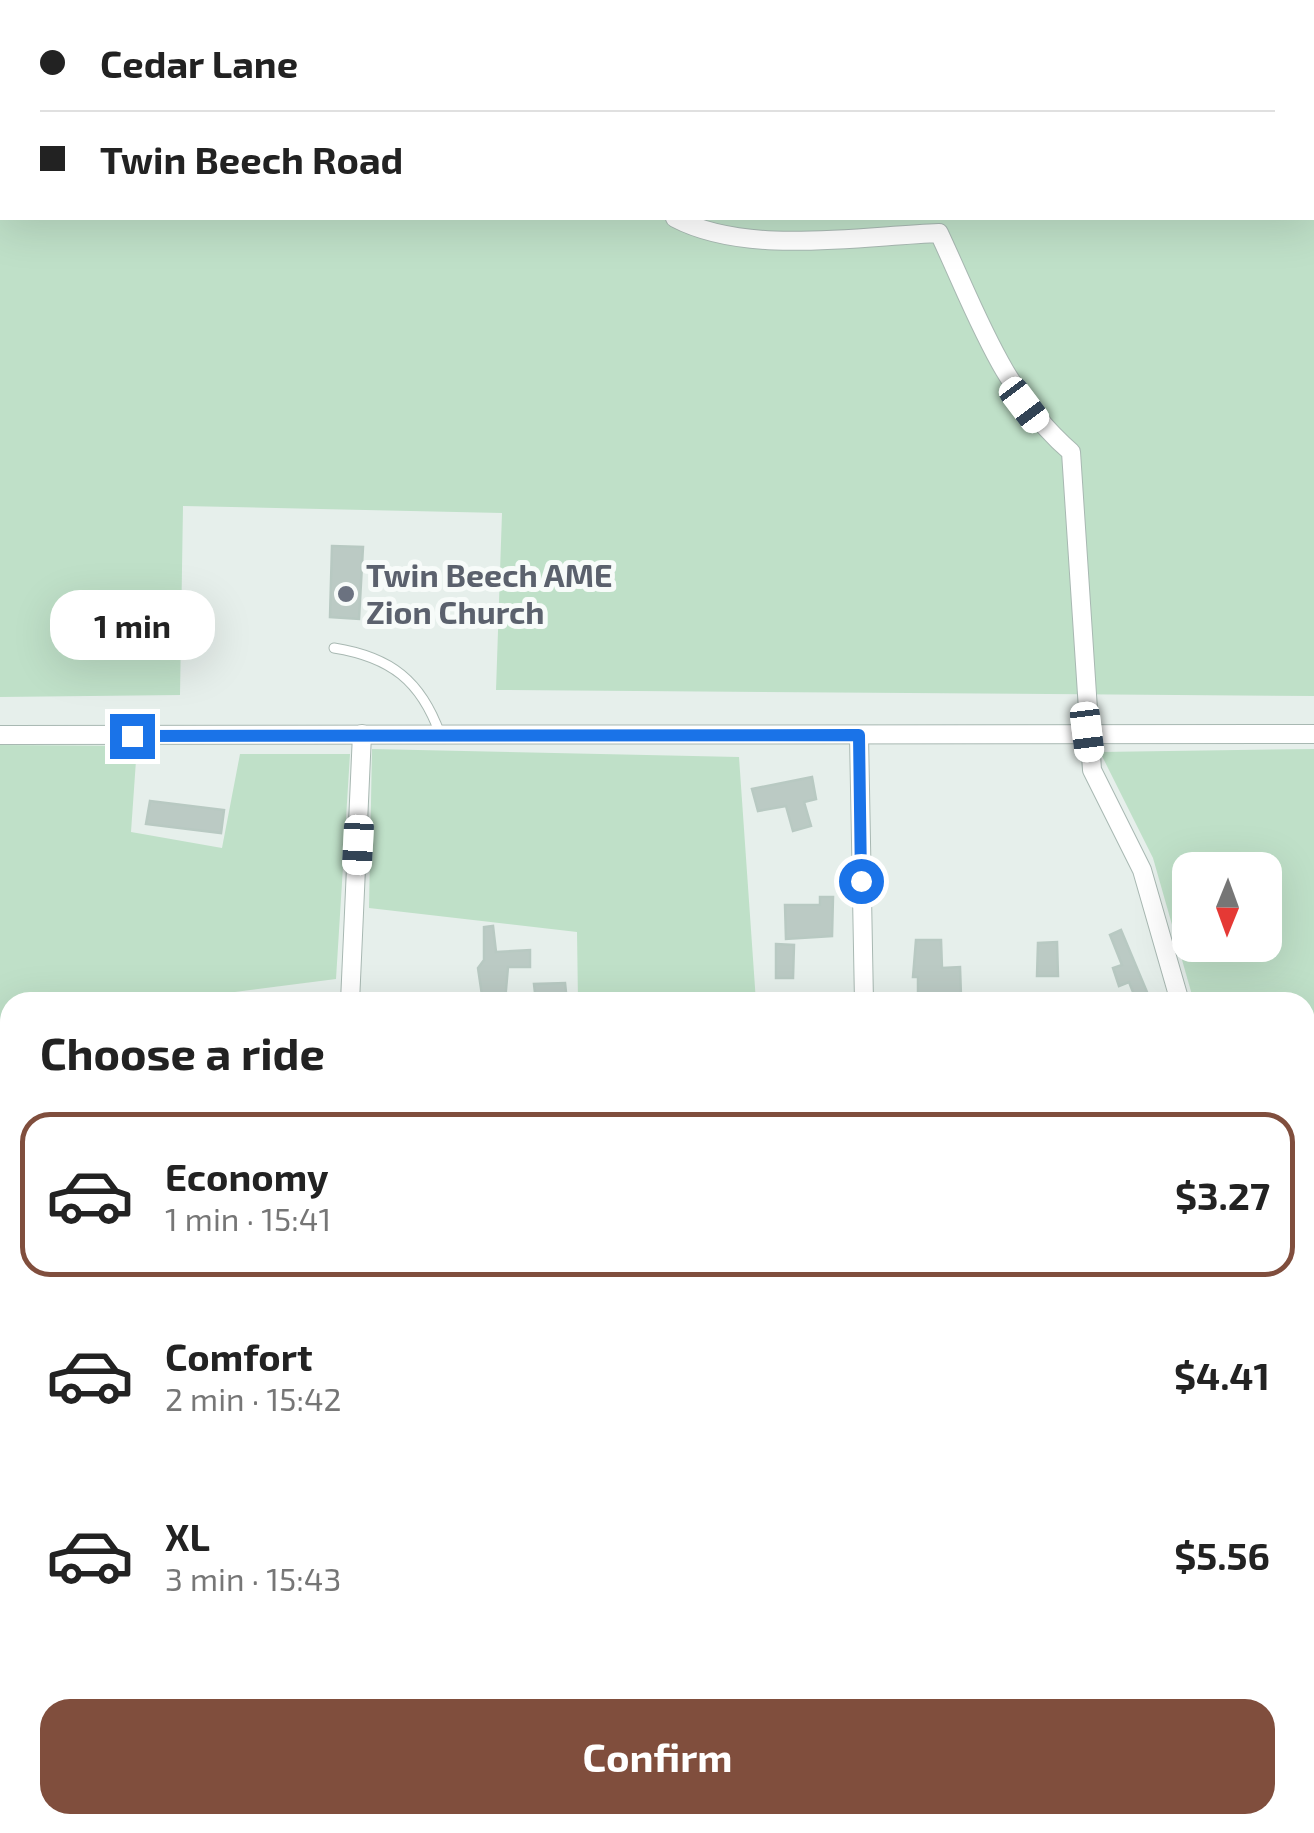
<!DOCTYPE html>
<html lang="en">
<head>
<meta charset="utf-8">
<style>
  body { margin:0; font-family:"Exo 2",sans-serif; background:#f6f6f6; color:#222; height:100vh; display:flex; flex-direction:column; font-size:38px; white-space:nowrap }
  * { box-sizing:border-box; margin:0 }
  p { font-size:32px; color:#767676 }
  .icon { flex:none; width:55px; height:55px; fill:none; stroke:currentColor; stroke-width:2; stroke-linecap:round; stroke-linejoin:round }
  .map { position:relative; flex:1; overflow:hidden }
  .details { position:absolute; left:0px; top:992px; width:1315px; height:842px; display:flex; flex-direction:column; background:#fff; border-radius:30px 30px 0 0; box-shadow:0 10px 40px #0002 }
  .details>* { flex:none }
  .banner { position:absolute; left:0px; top:0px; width:1315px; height:220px; box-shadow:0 10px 40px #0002; display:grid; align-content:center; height:220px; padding:0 40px; background:#fff }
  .needle { width:65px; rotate:181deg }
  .fabs { position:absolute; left:1172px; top:852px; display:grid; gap:20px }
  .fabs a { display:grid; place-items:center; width:110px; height:110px; border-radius:20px; background:#fff; box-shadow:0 10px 40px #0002; font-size:50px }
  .end { position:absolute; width:45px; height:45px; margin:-22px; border:12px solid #1a73e8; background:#fff; box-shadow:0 0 0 5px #fff }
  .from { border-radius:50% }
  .bubble { position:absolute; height:70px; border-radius:30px; background:#fff; box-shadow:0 10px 40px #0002; font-size:32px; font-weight:700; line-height:70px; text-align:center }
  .car { position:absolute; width:30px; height:60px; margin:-30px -15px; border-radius:12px; box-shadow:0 0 8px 2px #0007; background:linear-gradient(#fff 24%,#345 0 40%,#fff 0 76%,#345 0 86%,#fff 0) }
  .banner b { display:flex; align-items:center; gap:35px; height:95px; font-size:38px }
  .banner b+b { border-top:2px solid #e0e0e0 }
  .banner i { width:25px; height:25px; background:#222 }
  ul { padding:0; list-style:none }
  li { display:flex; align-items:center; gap:30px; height:165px; margin:0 20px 15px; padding:0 20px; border:5px solid transparent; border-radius:30px }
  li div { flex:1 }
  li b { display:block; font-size:38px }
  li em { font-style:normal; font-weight:700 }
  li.current { border-color:#804e3d }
  li>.icon { width:90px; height:90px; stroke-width:1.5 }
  h2 { padding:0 40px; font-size:45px; line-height:120px }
  .button { display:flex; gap:20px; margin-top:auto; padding:20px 40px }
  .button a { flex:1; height:115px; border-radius:30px; background:#804e3d; color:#fff; font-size:40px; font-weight:700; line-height:115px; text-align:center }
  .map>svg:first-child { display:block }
  .green { fill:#bfe0c8; fill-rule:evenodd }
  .building { fill:#bbcac4; stroke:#b8c9c2; stroke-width:2.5 }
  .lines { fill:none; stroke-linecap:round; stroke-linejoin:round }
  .lane-casing { stroke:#a8b8b2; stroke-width:11 }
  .street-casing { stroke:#a8b8b2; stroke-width:20 }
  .lane { stroke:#fff; stroke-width:9 }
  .street { stroke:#fff; stroke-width:18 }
  .route { stroke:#1a73e8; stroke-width:12 }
  .worship-dot { fill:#6b7280; stroke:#f7fbf9; stroke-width:4 }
  .labels { text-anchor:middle; stroke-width:10; stroke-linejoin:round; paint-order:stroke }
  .worship-label { font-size:32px; font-weight:bold; fill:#5b616d; stroke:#f7fbf9; text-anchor:start }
</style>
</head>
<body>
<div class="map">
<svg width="1314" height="1833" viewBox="0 0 1314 1833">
  <rect width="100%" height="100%" fill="#e6efeb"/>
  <g class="green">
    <path d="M 0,0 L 1156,2 L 2,2 L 2,218 L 1312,218 L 1314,47 L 1314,696 L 496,690 L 502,513 L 183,506 L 180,695 L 0,697 Z"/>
    <path d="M 0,745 L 137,746 L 131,832 L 222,848 L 240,754 L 350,754 L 336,979 L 212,995 L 209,1002 L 10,1002 L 10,1718 L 0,1718 Z"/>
    <path d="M 372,749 L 739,757 L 756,1002 L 578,1002 L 577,932 L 369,908 Z"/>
    <path d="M 1314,749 L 1314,1099 L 1305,1097 L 1305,1002 L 1194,1002 L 1153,858 L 1100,752 ZM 1190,870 L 1265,870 L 1265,945 L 1190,945 Z"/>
    <path d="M 1314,1346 L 1314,1772 L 1305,1766 L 1305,1347 Z"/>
    <rect x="462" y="1825" width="376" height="8"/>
  </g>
  <g class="building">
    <path d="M 332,546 L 363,547 L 359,619 L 330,617 Z"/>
    <path d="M 812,777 L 816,799 L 804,802 L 811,826 L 793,831 L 786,806 L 758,811 L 752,789 Z"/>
    <path d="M 150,801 L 224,810 L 221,833 L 146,824 Z"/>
    <path d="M 820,897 L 833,897 L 832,936 L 786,939 L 785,905 L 820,905 Z"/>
    <path d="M 493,926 L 496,952 L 530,950 L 530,967 L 508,967 L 505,1001 L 483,1002 L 478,968 L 484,960 L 484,927 Z"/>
    <path d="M 1121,930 L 1147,992 L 1135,997 L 1129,982 L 1119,986 L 1113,968 L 1122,965 L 1110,935 Z"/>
    <path d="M 916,940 L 941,940 L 942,968 L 960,967 L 961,996 L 918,997 L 918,977 L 913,977 Z"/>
    <path d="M 1057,942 L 1058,976 L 1037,976 L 1038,943 Z"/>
    <path d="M 776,944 L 794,945 L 793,978 L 776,978 Z"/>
    <path d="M 565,983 L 567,1002 L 536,1002 L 534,984 Z"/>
  </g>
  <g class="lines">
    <g class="lane-casing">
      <g id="lane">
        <path d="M 334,648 C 391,657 421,681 440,734"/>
        <path d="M 1111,1825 L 1115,1833"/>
        <path d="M 1234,1833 L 1241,1825"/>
      </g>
    </g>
    <g class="street-casing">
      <g id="street">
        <path d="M 505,0 L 508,2"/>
        <path d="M 675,218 C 747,256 859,236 939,233 C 977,314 1002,392 1071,452 L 1092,770 L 1142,870 L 1180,1002"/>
        <path d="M 0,735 L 1314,734"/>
        <path d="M 859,735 L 864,1002"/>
        <path d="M 350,1002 L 362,734"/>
        <path d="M 0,1828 L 277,1833"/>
        <path d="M 853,1833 L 853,1825"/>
      </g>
    </g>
    <use href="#lane" class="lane"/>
    <use href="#street" class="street"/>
  </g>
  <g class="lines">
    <path class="route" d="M 132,736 L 859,735 L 861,881"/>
  </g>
  <circle class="worship-dot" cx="346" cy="594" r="10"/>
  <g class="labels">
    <g class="worship-label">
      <text x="366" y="587">Twin Beech AME<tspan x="366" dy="37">Zion Church</tspan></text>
    </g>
  </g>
</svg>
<div class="fabs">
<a><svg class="needle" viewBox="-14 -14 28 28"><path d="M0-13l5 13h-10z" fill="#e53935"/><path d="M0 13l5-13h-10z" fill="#767676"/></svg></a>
</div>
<i class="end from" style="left:861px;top:881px"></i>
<i class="end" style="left:132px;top:736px"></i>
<div class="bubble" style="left:50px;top:590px;width:165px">1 min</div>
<i class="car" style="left:1024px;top:405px;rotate:143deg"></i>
<i class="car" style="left:1087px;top:732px;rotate:173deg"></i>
<i class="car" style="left:358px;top:845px;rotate:183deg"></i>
<div class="banner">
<b><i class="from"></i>Cedar Lane</b>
<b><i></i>Twin Beech Road</b>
</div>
<section class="details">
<h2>Choose a ride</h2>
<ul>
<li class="current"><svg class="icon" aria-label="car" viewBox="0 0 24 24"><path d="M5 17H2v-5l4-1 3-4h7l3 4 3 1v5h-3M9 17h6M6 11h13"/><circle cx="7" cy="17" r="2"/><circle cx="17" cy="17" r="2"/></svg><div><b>Economy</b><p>1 min · 15:41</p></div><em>$3.27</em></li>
<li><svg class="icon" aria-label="car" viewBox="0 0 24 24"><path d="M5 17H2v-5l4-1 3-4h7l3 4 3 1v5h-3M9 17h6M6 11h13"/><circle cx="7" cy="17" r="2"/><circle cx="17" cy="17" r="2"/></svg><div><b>Comfort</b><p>2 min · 15:42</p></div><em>$4.41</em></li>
<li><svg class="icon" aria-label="car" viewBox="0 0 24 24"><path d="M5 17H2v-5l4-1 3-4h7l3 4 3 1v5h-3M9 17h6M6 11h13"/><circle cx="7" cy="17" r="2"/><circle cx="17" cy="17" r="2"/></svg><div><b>XL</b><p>3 min · 15:43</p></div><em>$5.56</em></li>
</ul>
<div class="button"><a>Confirm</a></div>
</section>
</div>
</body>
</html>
